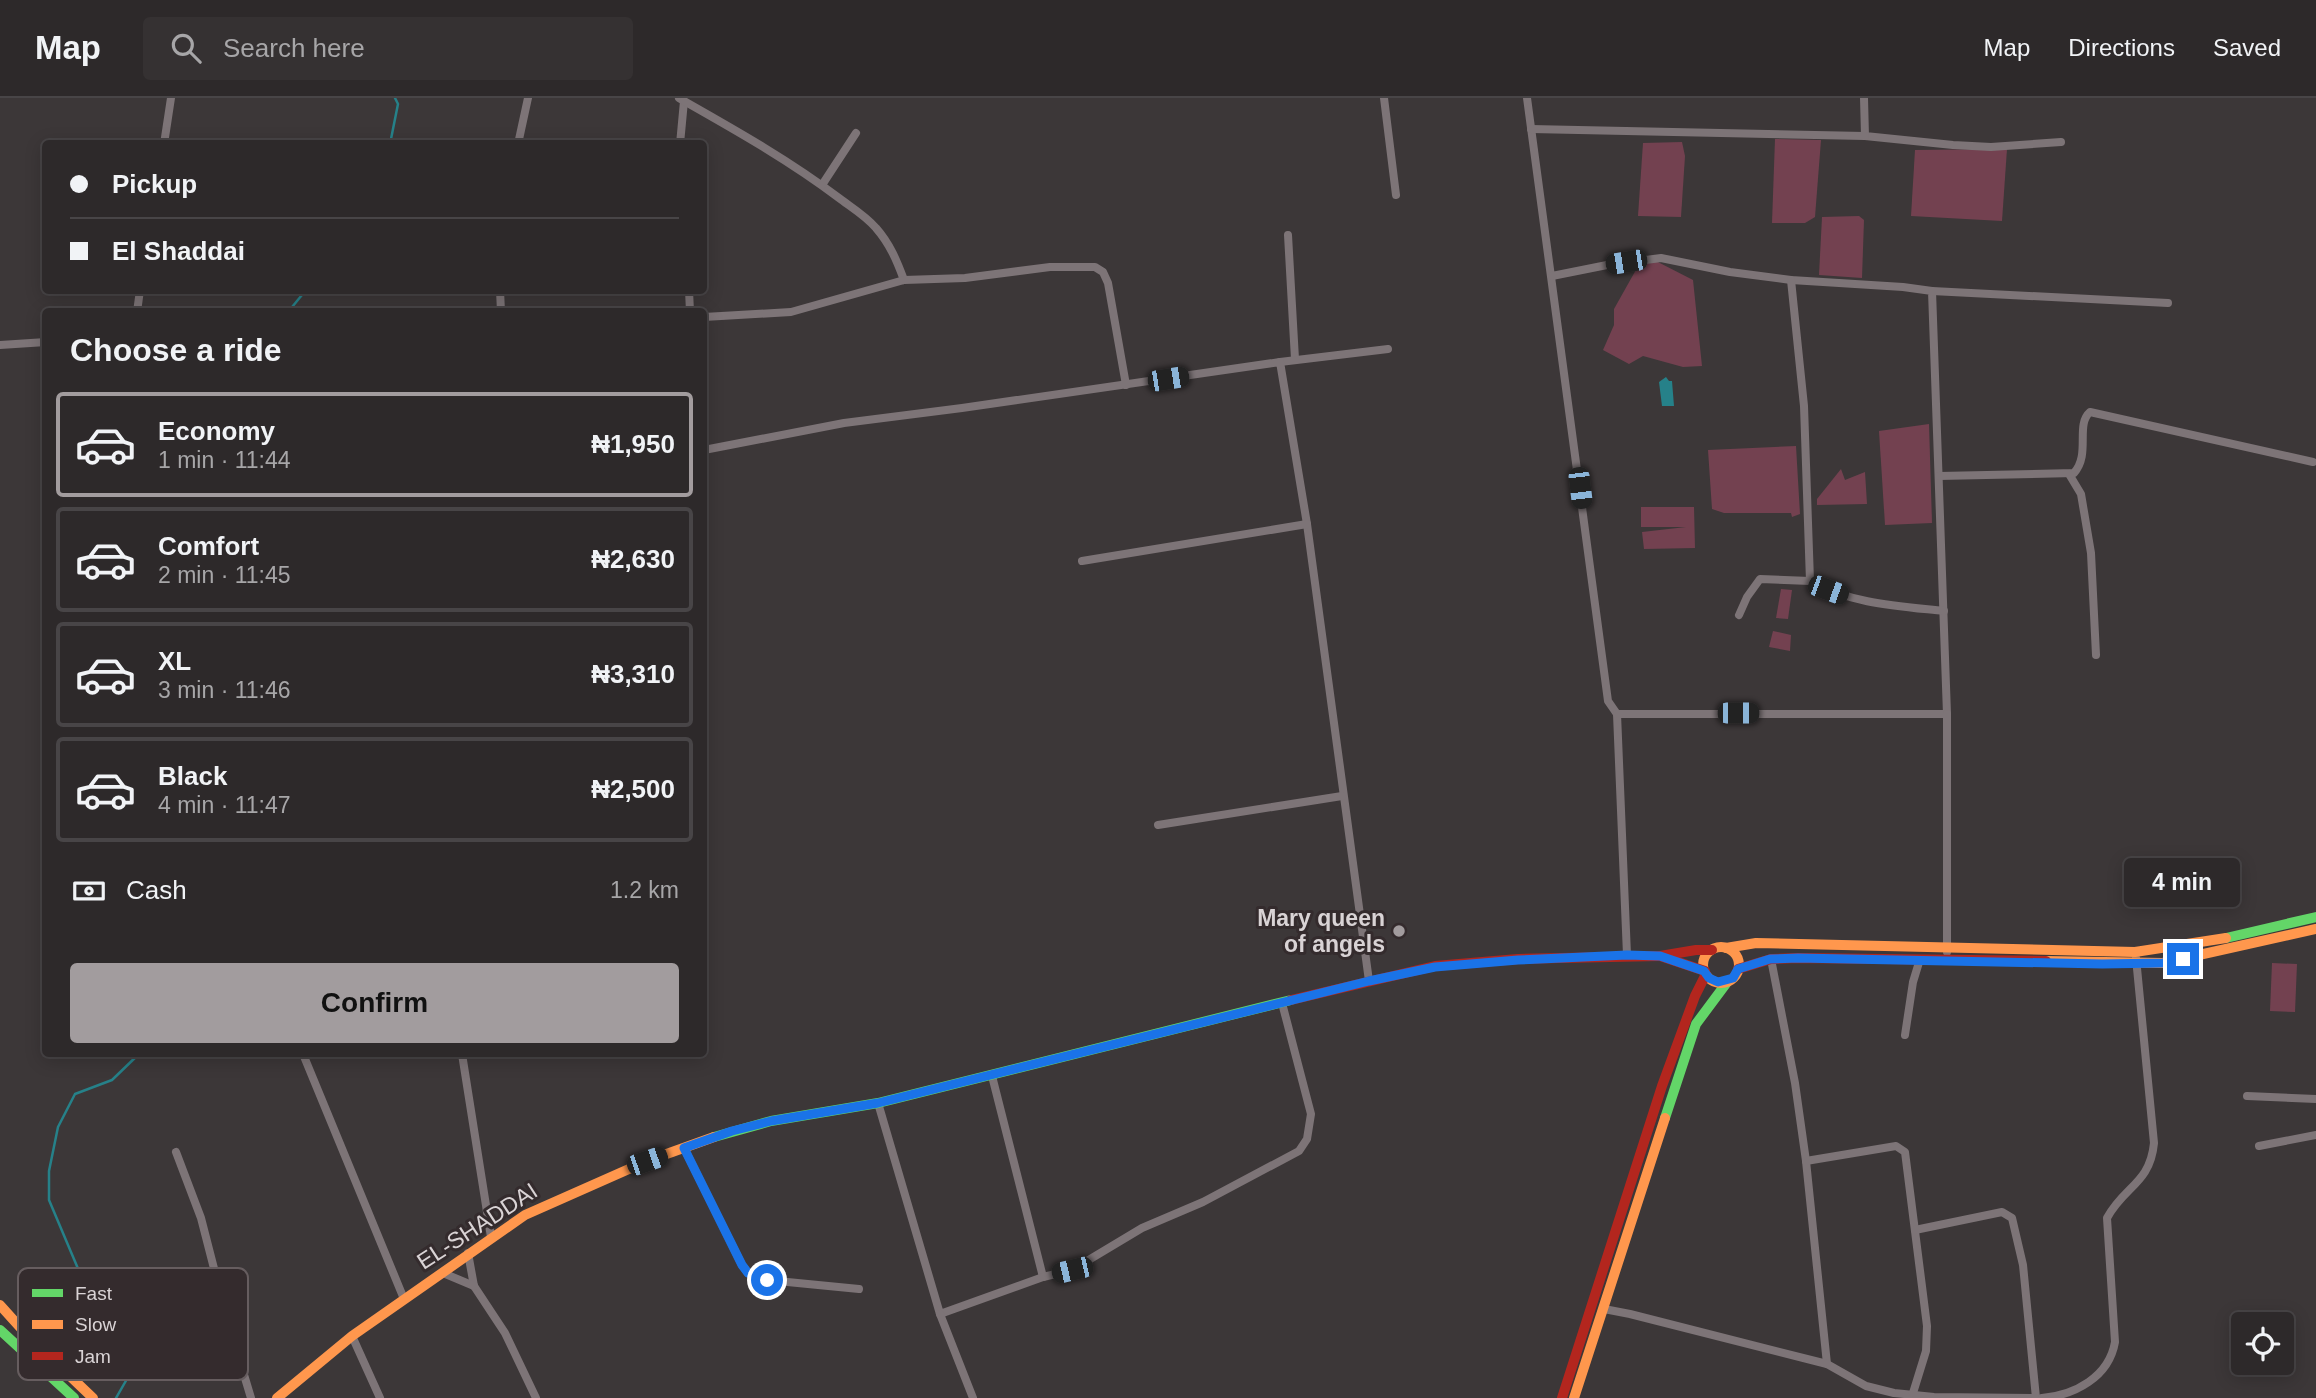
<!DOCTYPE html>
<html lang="en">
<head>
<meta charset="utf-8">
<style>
  body { margin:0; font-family:Helvetica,sans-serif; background:#353132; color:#f1f3f6; height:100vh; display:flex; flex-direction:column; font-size:26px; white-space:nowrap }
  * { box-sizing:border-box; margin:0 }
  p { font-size:23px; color:#a7a6a8 }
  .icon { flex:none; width:38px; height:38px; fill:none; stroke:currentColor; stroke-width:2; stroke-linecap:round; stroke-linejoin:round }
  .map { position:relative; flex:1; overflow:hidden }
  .side { position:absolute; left:42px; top:210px; width:665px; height:749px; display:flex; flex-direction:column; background:#2d292a; border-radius:7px; box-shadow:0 4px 18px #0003,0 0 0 2px #484547 }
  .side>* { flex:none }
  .hud { position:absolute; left:42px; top:42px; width:665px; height:154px; border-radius:7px; box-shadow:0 4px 18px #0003,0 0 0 2px #484547; display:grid; align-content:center; height:154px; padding:0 28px; background:#2d292a }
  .controls { position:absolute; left:2231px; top:1214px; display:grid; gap:14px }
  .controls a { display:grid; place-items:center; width:63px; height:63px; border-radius:7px; background:#2d292a; box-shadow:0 4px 18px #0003,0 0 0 2px #484547; font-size:35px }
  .end { position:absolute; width:32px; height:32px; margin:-16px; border:9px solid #1a73e8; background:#fff; box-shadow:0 0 0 4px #fff }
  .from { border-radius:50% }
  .bubble { position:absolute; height:49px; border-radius:7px; background:#2d292a; box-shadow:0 4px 18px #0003,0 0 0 2px #484547; font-size:23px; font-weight:600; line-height:49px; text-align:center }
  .car { position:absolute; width:21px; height:42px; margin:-21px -10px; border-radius:9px; box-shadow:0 0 5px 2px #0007; background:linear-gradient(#222 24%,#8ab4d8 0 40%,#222 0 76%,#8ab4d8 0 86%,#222 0) }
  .hud b { display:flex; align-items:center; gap:24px; height:66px; font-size:26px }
  .hud b+b { border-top:2px solid #484547 }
  .hud i { width:18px; height:18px; background:#f1f3f6 }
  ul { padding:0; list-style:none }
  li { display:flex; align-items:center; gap:21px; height:105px; margin:0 14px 10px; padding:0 14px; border:4px solid #484547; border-radius:7px }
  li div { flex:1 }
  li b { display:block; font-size:26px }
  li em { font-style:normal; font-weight:600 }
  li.selected { border-color:#a29c9e }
  li>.icon { width:63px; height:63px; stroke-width:1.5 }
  h2 { padding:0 28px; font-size:32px; line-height:84px }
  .pay { display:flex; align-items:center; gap:18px; height:77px; padding:0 28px; font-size:26px }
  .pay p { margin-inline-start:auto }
  .button { display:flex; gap:14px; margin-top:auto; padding:14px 28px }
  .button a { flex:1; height:80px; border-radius:7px; background:#a29c9e; color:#111; font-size:28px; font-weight:600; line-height:80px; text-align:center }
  header { display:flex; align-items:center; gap:42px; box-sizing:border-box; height:98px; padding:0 35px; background:#2d292a; border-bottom:2px solid #484547 }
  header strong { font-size:33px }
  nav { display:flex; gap:38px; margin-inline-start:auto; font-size:24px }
  .search { width:490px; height:63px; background:#353132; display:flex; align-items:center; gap:18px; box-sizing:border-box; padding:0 24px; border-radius:7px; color:#a7a6a8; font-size:26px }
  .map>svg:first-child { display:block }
  .green { fill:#734150 }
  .water { fill:#268189 }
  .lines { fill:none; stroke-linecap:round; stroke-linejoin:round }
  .stream { stroke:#268189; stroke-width:2.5 }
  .street { stroke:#7d7477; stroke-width:8 }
  .fast { stroke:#63d668; stroke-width:10 }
  .slow { stroke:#ff974d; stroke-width:10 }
  .jam { stroke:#b3261e; stroke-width:10 }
  .route { stroke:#1a73e8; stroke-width:9 }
  .poi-dot { fill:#a29c9e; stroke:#342b2d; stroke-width:2.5 }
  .labels { text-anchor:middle; stroke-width:6; stroke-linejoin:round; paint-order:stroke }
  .poi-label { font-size:23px; font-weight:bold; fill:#d9d3d5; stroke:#342b2d; text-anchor:end }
  .street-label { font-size:23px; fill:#d9d3d5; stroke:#342b2d }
  .key { fill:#342b2d; stroke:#665d5f; stroke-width:2 }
  .key-label { font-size:19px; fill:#d9d3d5 }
</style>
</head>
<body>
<header>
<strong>Map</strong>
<div class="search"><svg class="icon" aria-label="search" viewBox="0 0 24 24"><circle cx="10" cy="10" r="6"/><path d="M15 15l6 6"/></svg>Search here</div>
<nav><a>Map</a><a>Directions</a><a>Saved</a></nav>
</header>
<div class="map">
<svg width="2316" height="1300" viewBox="0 0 2316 1300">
  <rect width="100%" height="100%" fill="#3c3738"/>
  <g class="green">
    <path d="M 1775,41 L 1821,42 L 1815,119 L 1805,125 L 1772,125 Z"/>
    <path d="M 1682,44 L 1685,58 L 1681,119 L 1638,118 L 1643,45 Z"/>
    <path d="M 2007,51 L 2002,123 L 1911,118 L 1915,52 Z"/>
    <path d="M 1859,118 L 1864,122 L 1862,180 L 1819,177 L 1822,119 Z"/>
    <path d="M 1652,161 L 1693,182 L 1702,268 L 1683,269 L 1643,258 L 1629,266 L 1603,252 L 1614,227 L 1614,211 L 1637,170 Z"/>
    <path d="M 1929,326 L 1932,425 L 1885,427 L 1879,333 Z"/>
    <path d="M 1796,348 L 1800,416 L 1792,419 L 1791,415 L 1724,415 L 1712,411 L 1708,352 Z"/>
    <path d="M 1841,371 L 1845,382 L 1865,374 L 1867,406 L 1817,407 L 1817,401 Z"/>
    <path d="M 1641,409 L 1694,409 L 1695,450 L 1644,451 L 1642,434 L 1686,429 L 1641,429 Z"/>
    <path d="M 1781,491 L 1792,492 L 1788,521 L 1776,520 Z"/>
    <path d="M 1773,533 L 1791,537 L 1790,553 L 1769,549 Z"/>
    <path d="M 2272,865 L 2297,866 L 2295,914 L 2270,913 Z"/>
  </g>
  <path class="water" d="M 1666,279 L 1669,283 L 1672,283 L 1674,308 L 1662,308 L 1659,284 Z"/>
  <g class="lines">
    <g class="stream">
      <path d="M 390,46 L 398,6 L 395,0"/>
      <path d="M 288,214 L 306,192"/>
      <path d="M 116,1300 L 139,1260 L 144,1237 L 131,1211 L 109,1191 L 79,1173 L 49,1102 L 49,1073 L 58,1029 L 75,996 L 112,982 L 139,956"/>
    </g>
    <g class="street">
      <path d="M 679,0 L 684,3 L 680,46"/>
      <path d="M 1384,0 L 1396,97"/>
      <path d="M 1527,0 L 1608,603 L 1617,616 L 1627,857"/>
      <path d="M 1864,0 L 1865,38 L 1953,47 L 1991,49 L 2061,44"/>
      <path d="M 684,3 C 737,33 790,63 839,100 C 851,109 866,118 876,130 C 890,146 897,163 904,182"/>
      <path d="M 1531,31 L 1865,38"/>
      <path d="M 164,46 L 171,0"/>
      <path d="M 518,46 L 528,0"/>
      <path d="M 822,87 L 856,35"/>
      <path d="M 1288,137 L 1295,261"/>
      <path d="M 1552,178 L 1607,167 L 1661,160 L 1730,174 L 1791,182 L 1903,189 L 1932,193 L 1947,616 L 1617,616"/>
      <path d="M 1791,182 L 1804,308 L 1810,483 C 1852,506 1897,508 1944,513"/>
      <path d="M 500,192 L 501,214"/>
      <path d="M 689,192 L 690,214"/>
      <path d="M 1932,193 L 2168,205"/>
      <path d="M 137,214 L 140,192"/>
      <path d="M 704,219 L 791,214 L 904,182 L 965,180 L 1050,169 L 1095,169 L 1103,174 L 1108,185 L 1126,287"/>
      <path d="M 0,247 L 46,244"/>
      <path d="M 1280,264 L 1388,251"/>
      <path d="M 704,352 L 844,325 L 962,310 L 1280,264 L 1307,426 L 1369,883"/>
      <path d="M 2069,376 L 2081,396 L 2091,455 L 2096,557"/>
      <path d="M 1939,378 L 2074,375 C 2091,356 2075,327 2090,314 L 2313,364"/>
      <path d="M 1082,463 L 1307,426"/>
      <path d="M 1739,517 L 1747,499 L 1760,481 L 1810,483"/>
      <path d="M 1158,727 L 1342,698"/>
      <path d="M 1947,854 L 1947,616"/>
      <path d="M 1771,861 L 1795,985 L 1806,1063 L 1827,1266 L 1866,1288 L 1894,1295 L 1934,1299 L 2032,1300"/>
      <path d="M 1905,937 L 1913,884 L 1920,861"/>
      <path d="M 303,956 L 404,1201"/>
      <path d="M 462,956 L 491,1139"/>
      <path d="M 992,978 L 1043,1179"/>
      <path d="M 2247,998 L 2316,1001"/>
      <path d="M 878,1005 L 940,1216 L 1043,1179 L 1072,1172 L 1142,1130 L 1203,1104 L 1299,1053 L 1307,1041 L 1311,1016 L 1282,905"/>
      <path d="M 2259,1048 L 2316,1037"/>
      <path d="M 684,1050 L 742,1167 L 748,1175 L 756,1180 L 767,1182 L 859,1191"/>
      <path d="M 176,1054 L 201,1120 L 226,1217 L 251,1300"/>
      <path d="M 1806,1063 L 1896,1048 L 1905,1054 L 1927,1228 L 1926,1253 L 1913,1295"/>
      <path d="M 1915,1132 L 2002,1114 L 2012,1120 L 2023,1167 L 2036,1300"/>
      <path d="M 468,1155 L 474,1188 L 505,1235 L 536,1300"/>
      <path d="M 443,1175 L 474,1188"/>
      <path d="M 1604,1211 L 1630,1216 L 1827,1266"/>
      <path d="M 940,1216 L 973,1300"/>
      <path d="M 352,1238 L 380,1300"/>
      <path d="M 150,1242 L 226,1217"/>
      <path d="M 2042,1300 C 2075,1297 2109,1279 2115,1244 L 2107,1120 C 2124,1088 2150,1086 2154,1045 L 2136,860"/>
    </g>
    <g class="fast">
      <path d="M 2226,840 L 2316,819"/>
      <path d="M 1665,1020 L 1696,926 L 1728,883"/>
      <path d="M 714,1039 L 771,1023 L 878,1005 L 1291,902"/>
      <path d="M 0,1232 L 74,1300"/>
    </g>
    <g class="slow">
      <circle cx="1721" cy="867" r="18"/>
      <path d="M 1726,850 L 1756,845 L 2135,854 L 2226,840"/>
      <path d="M 2046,863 L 2163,865 L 2316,831"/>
      <path d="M 0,1207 L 27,1237 L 93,1300"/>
      <path d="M 277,1300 L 352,1238 L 525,1117 L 647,1063 L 714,1039"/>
      <path d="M 1574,1300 L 1665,1020"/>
    </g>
    <g class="jam">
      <path d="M 1660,858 L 1705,873"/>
      <path d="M 1738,871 L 1771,861 L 1798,860 L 2046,863"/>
      <path d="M 1291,902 L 1435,868 L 1518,861 L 1660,858 L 1696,852 L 1712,852"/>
      <path d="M 1562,1300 L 1662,988 L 1695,898 L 1706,876"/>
    </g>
  </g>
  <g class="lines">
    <path class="route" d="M 767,1182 L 748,1175 L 742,1167 L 684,1050 L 732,1033 L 771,1023 L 878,1005 L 1369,883 L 1435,869 L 1518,862 L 1627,857 L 1660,858 L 1704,873 L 1709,880 L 1718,884 L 1733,880 L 1738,871 L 1770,861 L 1798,860 L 2102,866 L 2163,865 L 2183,861"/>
  </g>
  <circle class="poi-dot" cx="1399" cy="833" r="7"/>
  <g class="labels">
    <g class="poi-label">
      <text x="1385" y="828">Mary queen<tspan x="1385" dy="26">of angels</tspan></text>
    </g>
    <g class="street-label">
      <text transform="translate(477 1128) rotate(-33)" y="8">EL-SHADDAI</text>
    </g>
  </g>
  <rect x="18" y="1170" width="230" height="112" rx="10" class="key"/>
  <rect x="32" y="1191" width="31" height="8" fill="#63d668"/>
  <rect x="32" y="1222" width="31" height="9" fill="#ff974d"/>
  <rect x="32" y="1254" width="31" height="8" fill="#b3261e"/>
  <g class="key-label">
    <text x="75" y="1202">Fast</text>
    <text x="75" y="1233">Slow</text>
    <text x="75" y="1265">Jam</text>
  </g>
</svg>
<div class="controls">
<a><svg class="icon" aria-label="locate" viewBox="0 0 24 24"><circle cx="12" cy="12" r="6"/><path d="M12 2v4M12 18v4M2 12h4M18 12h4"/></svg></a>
</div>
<i class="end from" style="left:767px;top:1182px"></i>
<i class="end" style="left:2183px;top:861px"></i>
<div class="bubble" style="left:2124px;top:760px;width:116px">4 min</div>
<i class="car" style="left:1626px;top:164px;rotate:261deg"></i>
<i class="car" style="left:1168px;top:281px;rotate:81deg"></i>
<i class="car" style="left:1580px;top:390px;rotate:173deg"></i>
<i class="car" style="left:1828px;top:492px;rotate:110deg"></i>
<i class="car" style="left:1738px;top:615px;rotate:90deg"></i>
<i class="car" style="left:647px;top:1063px;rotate:71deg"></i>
<i class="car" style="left:1072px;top:1172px;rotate:257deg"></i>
<div class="hud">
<b><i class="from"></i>Pickup</b>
<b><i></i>El Shaddai</b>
</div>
<section class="side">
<h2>Choose a ride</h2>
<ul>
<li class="selected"><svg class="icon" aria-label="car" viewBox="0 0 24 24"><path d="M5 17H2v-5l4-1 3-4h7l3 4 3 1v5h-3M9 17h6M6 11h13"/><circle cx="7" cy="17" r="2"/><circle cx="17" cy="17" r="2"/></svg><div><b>Economy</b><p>1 min · 11:44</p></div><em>₦1,950</em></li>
<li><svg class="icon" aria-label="car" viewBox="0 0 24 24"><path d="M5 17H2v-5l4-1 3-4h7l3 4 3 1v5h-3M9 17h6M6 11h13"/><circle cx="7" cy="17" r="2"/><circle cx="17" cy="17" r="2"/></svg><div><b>Comfort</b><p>2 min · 11:45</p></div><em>₦2,630</em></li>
<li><svg class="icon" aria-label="car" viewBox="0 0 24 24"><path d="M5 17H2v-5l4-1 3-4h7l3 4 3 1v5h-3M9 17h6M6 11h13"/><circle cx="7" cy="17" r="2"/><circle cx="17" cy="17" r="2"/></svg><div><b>XL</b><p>3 min · 11:46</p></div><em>₦3,310</em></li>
<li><svg class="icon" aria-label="car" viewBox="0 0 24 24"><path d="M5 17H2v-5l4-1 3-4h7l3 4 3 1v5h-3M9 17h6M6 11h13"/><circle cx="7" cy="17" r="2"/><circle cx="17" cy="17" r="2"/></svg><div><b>Black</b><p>4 min · 11:47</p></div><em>₦2,500</em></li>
</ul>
<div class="pay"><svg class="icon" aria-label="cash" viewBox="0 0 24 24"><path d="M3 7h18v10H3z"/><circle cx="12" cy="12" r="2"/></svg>Cash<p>1.2 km</p></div>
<div class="button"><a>Confirm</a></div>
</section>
</div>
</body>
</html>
